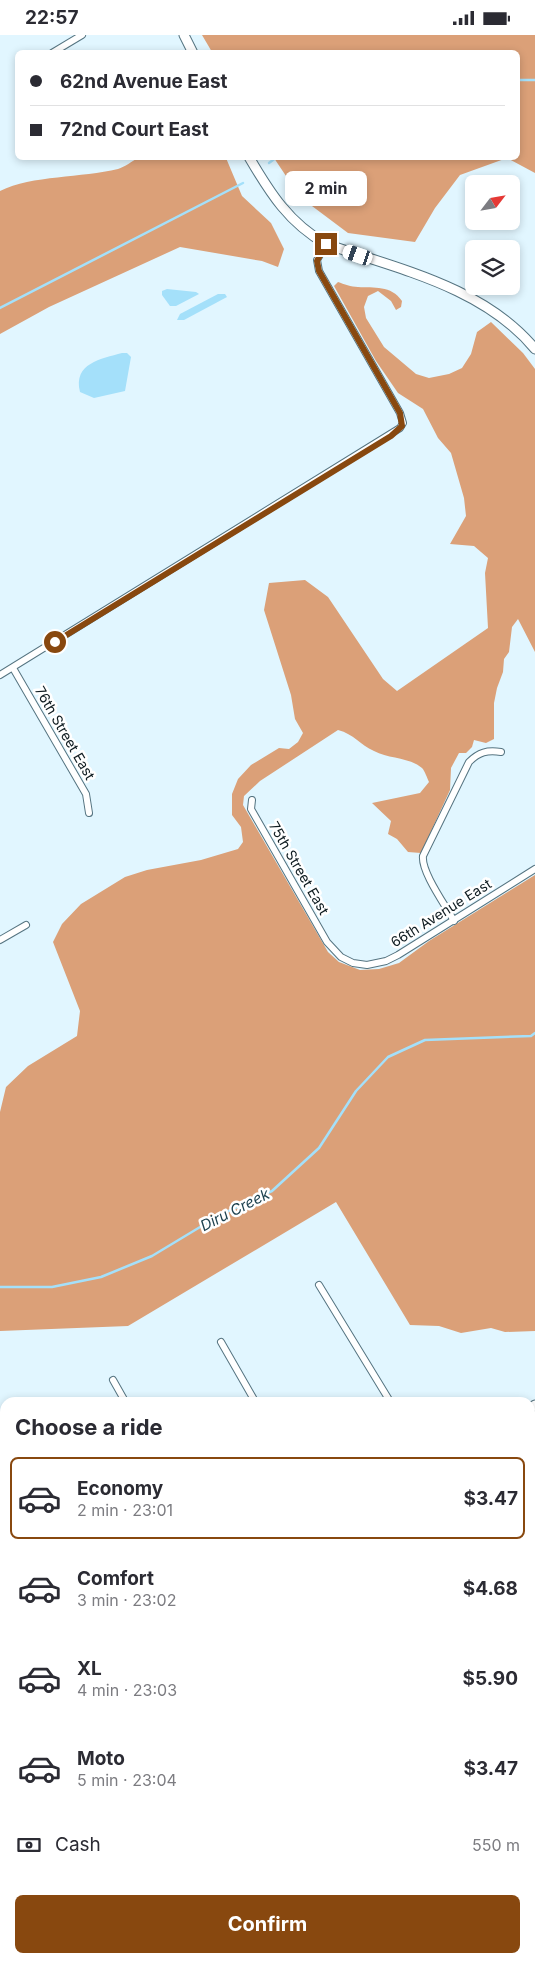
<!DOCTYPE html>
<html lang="en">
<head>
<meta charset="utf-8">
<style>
  body { margin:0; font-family:Inter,sans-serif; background:#f2f2f3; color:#2b2b33; height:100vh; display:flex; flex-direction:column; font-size:19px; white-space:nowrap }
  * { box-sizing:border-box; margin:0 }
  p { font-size:16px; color:#7c7c81 }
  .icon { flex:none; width:28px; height:28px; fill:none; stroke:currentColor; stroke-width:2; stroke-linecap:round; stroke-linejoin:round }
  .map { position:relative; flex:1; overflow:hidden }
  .side { position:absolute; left:0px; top:1362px; width:535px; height:566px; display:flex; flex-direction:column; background:#fff; border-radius:15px 15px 0 0; box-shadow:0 2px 8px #0003 }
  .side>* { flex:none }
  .hud { position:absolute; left:15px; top:15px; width:505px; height:110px; border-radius:8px; box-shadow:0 2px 8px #0003; display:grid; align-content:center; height:110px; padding:0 15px; background:#fff }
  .needle { width:32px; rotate:59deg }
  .buttons { position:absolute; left:465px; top:140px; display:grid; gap:10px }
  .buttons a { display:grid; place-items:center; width:55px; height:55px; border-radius:8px; background:#fff; box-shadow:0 2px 8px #0003; font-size:25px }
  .end { position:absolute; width:22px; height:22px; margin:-11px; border:6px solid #88480f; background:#fff; box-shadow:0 0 0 2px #fff }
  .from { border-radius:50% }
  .bubble { position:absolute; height:35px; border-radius:8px; background:#fff; box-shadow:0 2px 8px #0003; font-size:16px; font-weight:700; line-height:35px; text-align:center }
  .car { position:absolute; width:15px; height:30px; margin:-15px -8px; border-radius:6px; box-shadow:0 0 4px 1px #0007; background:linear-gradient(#fff 24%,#345 0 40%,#fff 0 76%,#345 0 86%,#fff 0) }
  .hud b { display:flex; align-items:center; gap:18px; height:48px; font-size:19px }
  .hud b+b { border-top:1px solid #e1e1e2 }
  .hud i { width:12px; height:12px; background:#2b2b33 }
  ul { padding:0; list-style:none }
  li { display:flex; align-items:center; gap:15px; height:82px; margin:0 10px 8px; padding:0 5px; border:2px solid transparent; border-radius:8px }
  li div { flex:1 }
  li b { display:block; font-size:19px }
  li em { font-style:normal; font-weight:700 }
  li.selected { border-color:#88480f }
  li>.icon { width:45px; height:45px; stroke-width:1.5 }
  h2 { padding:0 15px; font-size:22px; line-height:60px }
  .pay { display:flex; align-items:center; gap:12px; height:55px; padding:0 15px; font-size:19px }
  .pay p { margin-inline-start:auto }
  .button { display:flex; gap:10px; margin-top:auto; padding:10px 15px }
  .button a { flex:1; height:58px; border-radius:8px; background:#88480f; color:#fff; font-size:20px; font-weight:700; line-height:58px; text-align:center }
  .status { display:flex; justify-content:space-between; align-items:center; height:35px; padding:0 25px; background:#fff; direction:ltr }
  .status svg { height:14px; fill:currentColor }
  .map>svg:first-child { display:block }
  .green { fill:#f5bf9a }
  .forest { fill:#dba078 }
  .water { fill:#a4e0fa }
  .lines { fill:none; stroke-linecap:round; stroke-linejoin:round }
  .stream { stroke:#a4e0fa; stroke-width:2.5 }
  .street-casing { stroke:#557481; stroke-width:8 }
  .secondary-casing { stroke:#557481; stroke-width:11 }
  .street { stroke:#fff; stroke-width:6 }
  .secondary { stroke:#fff; stroke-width:9 }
  .route { stroke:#88480f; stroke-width:6 }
  .labels { text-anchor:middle; stroke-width:5; stroke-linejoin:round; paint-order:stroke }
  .street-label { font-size:14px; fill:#0e1b20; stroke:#fff }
  .water-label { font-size:15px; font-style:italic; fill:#1c404e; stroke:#fff }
</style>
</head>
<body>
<div class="status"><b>22:57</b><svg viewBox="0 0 49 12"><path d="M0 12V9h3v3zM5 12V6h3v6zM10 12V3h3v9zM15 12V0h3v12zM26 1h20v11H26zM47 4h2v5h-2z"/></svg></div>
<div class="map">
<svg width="535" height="1928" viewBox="0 0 535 1928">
  <rect width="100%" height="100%" fill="#e1f6ff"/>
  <path class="green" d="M 535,1878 L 535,1928 L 495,1928 L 491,1924 L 530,1924 L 530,1882 Z"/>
  <g class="forest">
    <path d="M 202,0 L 535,0 L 535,138 L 507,123 L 460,140 L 435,173 L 415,207 L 348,198 L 300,162 L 274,123 L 518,122 L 518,18 L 212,17 Z"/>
    <path d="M 138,123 L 226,123 L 242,161 L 271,188 L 284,214 L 278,232 L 262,226 L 180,212 L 49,272 L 0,299 L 0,156 C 32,140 82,143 118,134 C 125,132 132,126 138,123 Z"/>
    <path d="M 338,247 C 344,249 351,252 358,252 C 374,253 391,250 402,266 L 401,272 L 396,275 L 391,266 L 378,256 L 368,261 L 364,272 L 366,283 L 384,312 L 416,339 L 429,343 L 449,339 L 462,333 L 471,319 L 477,297 L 491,287 L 523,318 L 535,334 L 535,617 L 518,584 L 512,592 L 509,617 L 504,624 L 503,637 L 497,653 L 494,668 L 494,704 L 486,708 L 474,705 L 472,712 L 466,718 L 459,718 L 451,733 L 450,755 L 421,818 L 408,817 L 397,804 L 388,799 L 391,786 L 372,768 L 420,758 L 429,747 C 427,743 425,736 422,733 C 409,722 389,724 374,716 C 360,710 354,699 338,695 L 260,746 L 244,761 L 243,770 L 328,917 L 339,927 L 360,935 L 379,934 L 399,928 L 429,906 L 535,840 L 535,1296 L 505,1297 L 491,1293 L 461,1298 L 439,1291 L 410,1290 L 336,1167 L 128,1291 L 0,1296 L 0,1077 L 6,1052 L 28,1031 L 77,1001 L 80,976 L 53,907 L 62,889 L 81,869 L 125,842 L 147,835 L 201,825 L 238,814 L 243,807 L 241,792 L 232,780 L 232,759 L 238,744 L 251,730 L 279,713 L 289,714 L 298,707 L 303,698 L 295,684 L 291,660 L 264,575 L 269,548 L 305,545 L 328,562 L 383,644 L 397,656 L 488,593 L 485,538 L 488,523 L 474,511 L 450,509 L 466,481 L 464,463 L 451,418 L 438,403 L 423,374 L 398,358 L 376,326 L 334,251 Z"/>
    <path d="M 535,1373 L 535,1498 L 530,1490 L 530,1376 Z"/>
    <path d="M 535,1584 L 535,1833 L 530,1830 L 530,1587 Z"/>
    <path d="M 156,1924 L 227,1924 L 228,1928 L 156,1928 Z"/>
    <path d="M 265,1924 L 395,1924 L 389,1928 L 268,1928 Z"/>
  </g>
  <g class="water">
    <path d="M 167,254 L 196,257 L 199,259 L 176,271 L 170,271 L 162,260 L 162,256 Z"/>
    <path d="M 218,259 L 225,259 L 227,262 L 184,285 L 177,285 L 180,279 Z"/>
    <path d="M 122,318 L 127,318 L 131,322 L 125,356 L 94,363 L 80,357 C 73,328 101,324 122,318 Z"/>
  </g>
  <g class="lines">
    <g class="stream">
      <path d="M 518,45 L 535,45"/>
      <path d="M 269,128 L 277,122"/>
      <path d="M 0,273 L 243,148"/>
      <path d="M 0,1252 L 52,1252 L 101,1242 L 152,1221 L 220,1180 L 272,1156 L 319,1113 L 356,1056 L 388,1022 L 425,1005 L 531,1001 L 535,998"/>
    </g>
    <g class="street-casing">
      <g id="street">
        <path d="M 52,18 L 82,0"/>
        <path d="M 13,633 L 86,759 L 89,778"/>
        <path d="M 0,640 L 400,393 L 403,388 L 400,378 L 319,236 L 317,225 L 326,209"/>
        <path d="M 252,765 L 251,774 L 327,907 L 341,922 L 353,928 L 367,930 L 386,926 L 398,920 L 535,834"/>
        <path d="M 454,886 C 446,871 421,837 423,821 L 469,727 C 479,717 487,715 501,717"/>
        <path d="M 0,905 L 26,890"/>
        <path d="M 319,1250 L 391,1368"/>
        <path d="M 221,1307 L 256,1368"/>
        <path d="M 113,1345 L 126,1368"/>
        <path d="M 0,1482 L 5,1490"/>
      </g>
    </g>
    <g class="secondary-casing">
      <g id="secondary">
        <path d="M 184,0 L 193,18"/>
        <path d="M 249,122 C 270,158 289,188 326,209 C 398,234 484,252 535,314"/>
        <path d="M 530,1373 L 535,1370"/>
        <path d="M 0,1695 L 5,1692"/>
      </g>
    </g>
    <use href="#street" class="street"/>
    <use href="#secondary" class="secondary"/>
  </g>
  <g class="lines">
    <path class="route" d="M 55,607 L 391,401 L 402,391 L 400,378 L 319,236 L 317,226 L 326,209"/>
  </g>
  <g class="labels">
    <g class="street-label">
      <text transform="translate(65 698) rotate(60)" y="5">76th Street East</text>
      <text transform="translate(299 833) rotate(60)" y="5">75th Street East</text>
      <text transform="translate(441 878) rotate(-32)" y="5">66th Avenue East</text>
    </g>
    <g class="water-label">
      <text transform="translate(235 1175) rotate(-27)" y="5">Diru Creek</text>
    </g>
  </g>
</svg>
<div class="buttons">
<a><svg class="needle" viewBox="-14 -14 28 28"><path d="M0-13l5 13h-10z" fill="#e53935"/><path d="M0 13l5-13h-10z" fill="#7c7c81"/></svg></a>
<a><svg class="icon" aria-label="layers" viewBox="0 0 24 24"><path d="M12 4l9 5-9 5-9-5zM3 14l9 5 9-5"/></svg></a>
</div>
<i class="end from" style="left:55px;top:607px"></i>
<i class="end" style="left:326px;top:209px"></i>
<div class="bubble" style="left:285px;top:136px;width:82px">2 min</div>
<i class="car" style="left:358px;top:220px;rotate:289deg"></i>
<div class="hud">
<b><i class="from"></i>62nd Avenue East</b>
<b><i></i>72nd Court East</b>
</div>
<section class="side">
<h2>Choose a ride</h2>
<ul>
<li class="selected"><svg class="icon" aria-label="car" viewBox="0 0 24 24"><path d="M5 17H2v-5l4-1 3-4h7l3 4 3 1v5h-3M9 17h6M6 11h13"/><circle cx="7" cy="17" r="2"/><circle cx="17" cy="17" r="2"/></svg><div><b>Economy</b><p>2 min · 23:01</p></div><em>$3.47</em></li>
<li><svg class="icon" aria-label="car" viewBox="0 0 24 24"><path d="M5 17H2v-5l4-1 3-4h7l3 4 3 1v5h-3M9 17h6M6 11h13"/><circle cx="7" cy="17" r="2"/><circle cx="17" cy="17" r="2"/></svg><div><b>Comfort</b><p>3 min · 23:02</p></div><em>$4.68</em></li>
<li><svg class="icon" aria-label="car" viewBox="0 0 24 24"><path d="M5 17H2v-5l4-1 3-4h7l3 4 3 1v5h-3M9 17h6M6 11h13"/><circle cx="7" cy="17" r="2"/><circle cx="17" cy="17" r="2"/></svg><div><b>XL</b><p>4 min · 23:03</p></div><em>$5.90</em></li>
<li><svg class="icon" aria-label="car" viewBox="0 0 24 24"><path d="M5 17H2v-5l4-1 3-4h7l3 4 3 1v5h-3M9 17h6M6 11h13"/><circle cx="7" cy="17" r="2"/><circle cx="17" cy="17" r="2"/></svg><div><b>Moto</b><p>5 min · 23:04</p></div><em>$3.47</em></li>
</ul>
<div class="pay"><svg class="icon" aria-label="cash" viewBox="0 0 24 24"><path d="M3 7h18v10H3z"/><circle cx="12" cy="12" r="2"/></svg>Cash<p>550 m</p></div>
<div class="button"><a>Confirm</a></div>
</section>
</div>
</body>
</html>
